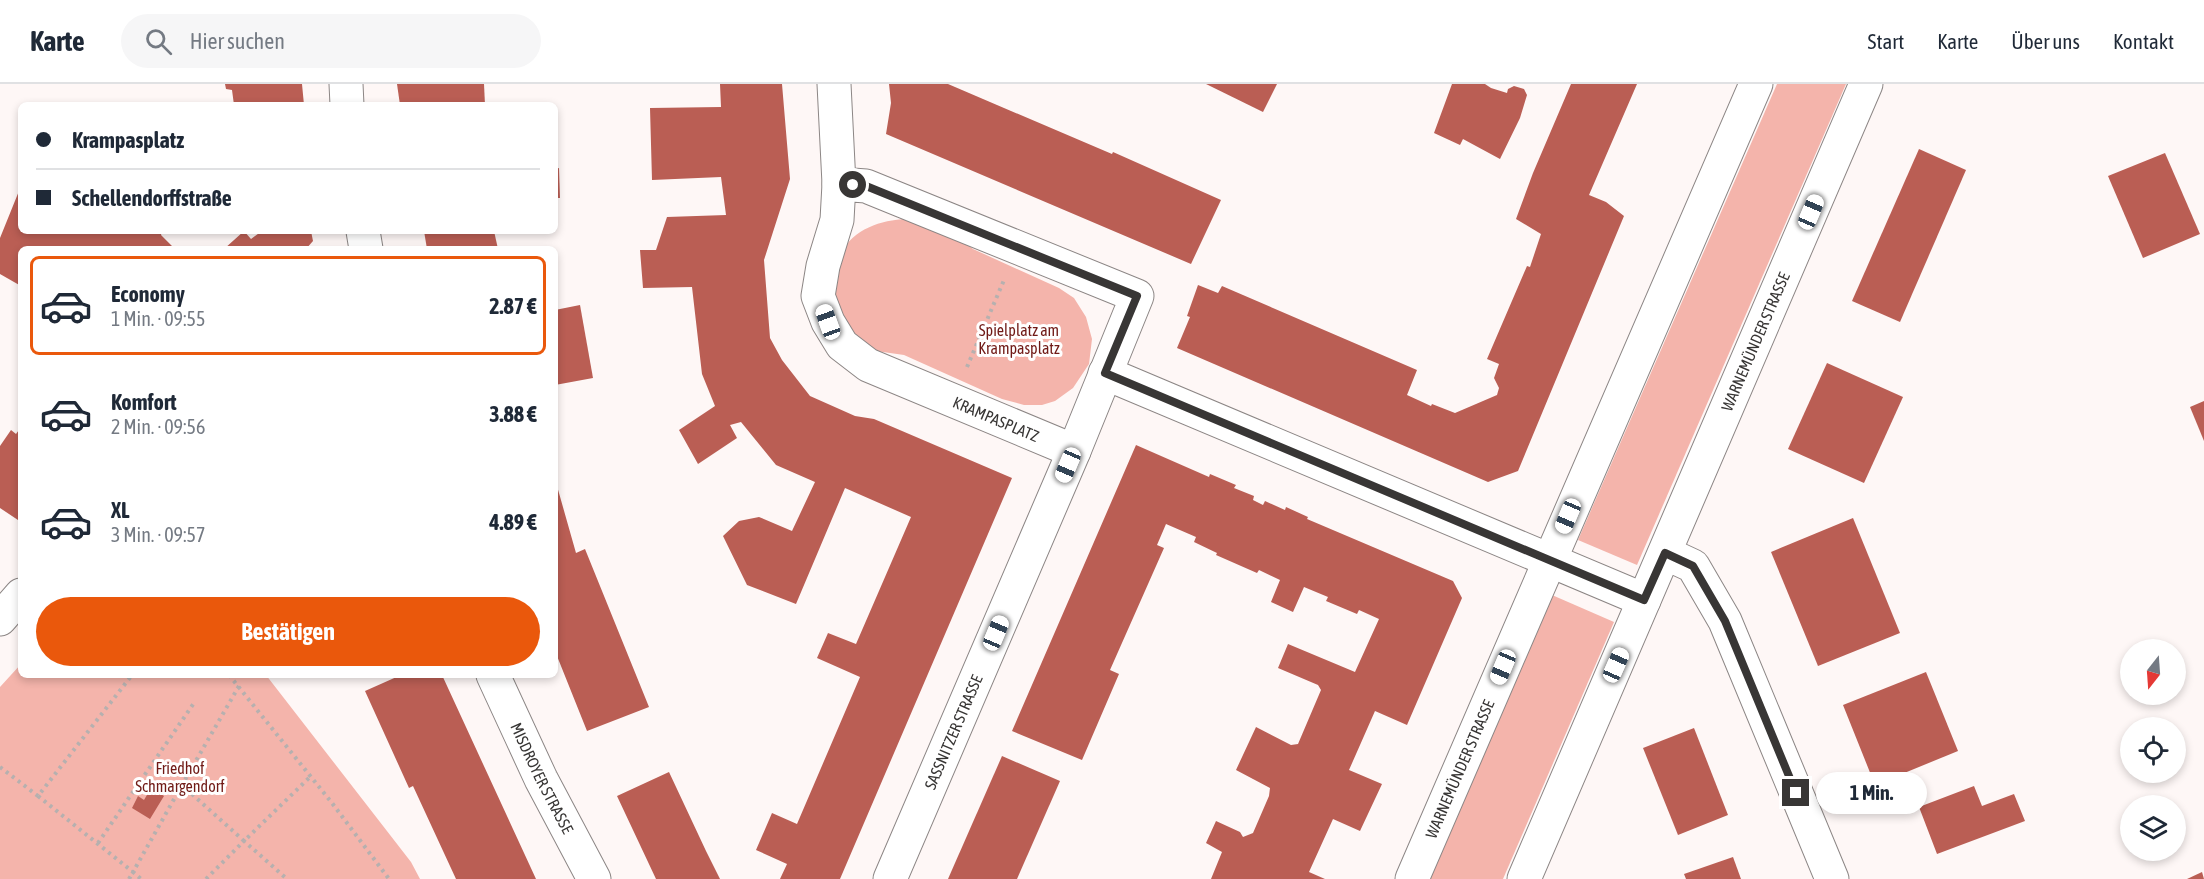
<!DOCTYPE html>
<html lang="de">
<head>
<meta charset="utf-8">
<style>
  body { margin:0; font-family:"Asap Condensed",sans-serif; background:#f6f6f7; color:#1f2937; height:100vh; display:flex; flex-direction:column; font-size:22px; white-space:nowrap }
  * { box-sizing:border-box; margin:0 }
  p { font-size:20px; color:#747a83 }
  .icon { flex:none; width:33px; height:33px; fill:none; stroke:currentColor; stroke-width:2; stroke-linecap:round; stroke-linejoin:round }
  .map { position:relative; flex:1; overflow:hidden }
  .sheet { position:absolute; left:18px; top:162px; width:540px; height:432px; display:flex; flex-direction:column; background:#fff; border-radius:9px; box-shadow:0 3px 9px #0003 }
  .sheet>* { flex:none }
  .guide { position:absolute; left:18px; top:18px; width:540px; height:132px; border-radius:9px; box-shadow:0 3px 9px #0003; display:grid; align-content:center; height:132px; padding:0 18px; background:#fff }
  .needle { width:39px; rotate:197deg }
  .tools { position:absolute; left:2120px; top:555px; display:grid; gap:12px }
  .tools a { display:grid; place-items:center; width:66px; height:66px; border-radius:50%; background:#fff; box-shadow:0 3px 9px #0003; font-size:30px }
  .end { position:absolute; width:27px; height:27px; margin:-14px; border:8px solid #383635; background:#fff; box-shadow:0 0 0 3px #fff }
  .from { border-radius:50% }
  .bubble { position:absolute; height:42px; border-radius:21px; background:#fff; box-shadow:0 3px 9px #0003; font-size:20px; font-weight:700; line-height:42px; text-align:center }
  .car { position:absolute; width:18px; height:36px; margin:-18px -9px; border-radius:8px; box-shadow:0 0 4px 2px #0007; background:linear-gradient(#fff 24%,#345 0 40%,#fff 0 76%,#345 0 86%,#fff 0) }
  .guide b { display:flex; align-items:center; gap:21px; height:57px; font-size:22px }
  .guide b+b { border-top:2px solid #e0e1e3 }
  .guide i { width:15px; height:15px; background:#1f2937 }
  ul { padding:10px 0 0; list-style:none }
  li { display:flex; align-items:center; gap:18px; height:99px; margin:0 12px 9px; padding:0 6px; border:3px solid transparent; border-radius:9px }
  li div { flex:1 }
  li b { display:block; font-size:22px }
  li em { font-style:normal; font-weight:700 }
  li.active { border-color:#ea580c }
  li>.icon { width:54px; height:54px; stroke-width:1.5 }
  .action { display:flex; gap:12px; margin-top:auto; padding:12px 18px }
  .action a { flex:1; height:69px; border-radius:36px; background:#ea580c; color:#fff; font-size:24px; font-weight:700; line-height:69px; text-align:center }
  header { display:flex; align-items:center; gap:36px; box-sizing:border-box; height:84px; padding:0 30px; background:#fff; border-bottom:2px solid #e0e1e3 }
  header strong { font-size:28px }
  nav { display:flex; gap:33px; margin-inline-start:auto; font-size:21px }
  .search { width:420px; height:54px; background:#f6f6f7; display:flex; align-items:center; gap:15px; box-sizing:border-box; padding:0 21px; border-radius:33px; color:#747a83; font-size:22px }
  .map>svg:first-child { display:block }
  .green { fill:#f4b4ab }
  .building { fill:#ba5e54 }
  .lines { fill:none; stroke-linecap:round; stroke-linejoin:round }
  .minor-casing { stroke:#8c8685; stroke-width:35 }
  .path { stroke:#b6b0af; stroke-width:4; stroke-dasharray:3 4.5; stroke-linecap:butt }
  .minor { stroke:#fff; stroke-width:33 }
  .route { stroke:#383635; stroke-width:8 }
  .labels { text-anchor:middle; stroke-width:6; stroke-linejoin:round; paint-order:stroke }
  .park-label { font-size:16px; fill:#701a16; stroke:#fff }
  .street-label { font-size:16px; fill:#383635; stroke:#fff }
</style>
</head>
<body>
<header>
<strong>Karte</strong>
<div class="search"><svg class="icon" aria-label="search" viewBox="0 0 24 24"><circle cx="10" cy="10" r="6"/><path d="M15 15l6 6"/></svg>Hier suchen</div>
<nav><a>Start</a><a>Karte</a><a>Über uns</a><a>Kontakt</a></nav>
</header>
<div class="map">
<svg width="2204" height="795" viewBox="0 0 2204 795">
  <rect width="100%" height="100%" fill="#fef7f6"/>
  <g class="green">
    <path d="M 1777,0 L 1846,0 L 1637,481 L 1578,456 Z"/>
    <path d="M 906,135 L 956,152 L 973,165 L 1059,204 L 1074,214 L 1086,233 L 1092,255 L 1089,280 L 1073,304 L 1055,317 L 1042,321 L 1024,321 L 1002,315 L 904,271 L 876,267 L 855,254 L 833,216 C 836,201 837,183 842,169 C 852,145 882,136 906,135 Z"/>
    <path d="M 1552,511 L 1614,538 L 1503,795 L 1429,795 Z"/>
    <path d="M 21,580 L 21,591 L 266,591 L 411,778 L 420,795 L 0,795 L 0,603 Z"/>
  </g>
  <g class="building">
    <path d="M 225,0 L 302,0 L 304,21 L 234,21 L 232,6 L 226,5 Z"/>
    <path d="M 397,0 L 484,0 L 485,21 L 400,21 Z"/>
    <path d="M 720,0 L 782,0 L 790,95 L 764,176 L 770,254 L 782,276 L 810,312 L 855,332 L 874,335 L 1012,394 L 840,795 L 780,795 L 787,780 L 756,766 L 772,729 L 797,740 L 860,593 L 817,574 L 828,549 L 856,560 L 911,433 L 845,404 L 796,520 L 747,501 L 723,452 L 739,437 L 759,433 L 792,447 L 815,398 L 776,381 L 741,338 L 730,341 L 737,354 L 698,380 L 679,346 L 715,322 L 702,290 L 692,203 L 643,204 L 640,166 L 656,166 L 667,133 L 726,131 L 721,93 L 652,96 L 650,24 L 721,23 Z"/>
    <path d="M 889,0 L 948,0 L 1112,70 L 1113,68 L 1221,116 L 1191,180 L 886,50 L 891,19 Z"/>
    <path d="M 1206,0 L 1277,0 L 1263,28 Z"/>
    <path d="M 1452,0 L 1485,0 L 1491,4 L 1507,9 L 1508,5 L 1514,2 L 1524,5 L 1527,11 L 1520,34 L 1500,75 L 1463,55 L 1460,61 L 1434,49 Z"/>
    <path d="M 1571,0 L 1637,0 L 1589,111 L 1606,118 L 1624,132 L 1518,387 L 1488,398 L 1177,264 L 1190,233 L 1187,232 L 1198,201 L 1218,209 L 1222,202 L 1417,286 L 1407,311 L 1431,322 L 1432,320 L 1455,329 L 1497,311 L 1499,304 L 1494,294 L 1499,280 L 1487,275 L 1527,182 L 1530,183 L 1541,150 L 1516,135 L 1533,89 Z"/>
    <path d="M 1919,65 L 1966,86 L 1900,238 L 1852,217 Z"/>
    <path d="M 2165,69 L 2200,150 L 2143,174 L 2108,92 Z"/>
    <path d="M 559,84 L 560,114 L 555,114 L 555,85 Z"/>
    <path d="M 21,102 L 21,147 L 162,147 L 161,151 L 175,165 L 75,165 L 70,162 L 68,165 L 21,165 L 21,202 L 0,190 L 0,154 Z"/>
    <path d="M 244,147 L 251,155 L 262,147 L 311,147 L 313,157 L 306,165 L 224,165 Z"/>
    <path d="M 424,147 L 494,147 L 498,165 L 427,165 Z"/>
    <path d="M 580,221 L 593,294 L 555,301 L 555,226 Z"/>
    <path d="M 1827,279 L 1903,313 L 1864,399 L 1788,365 Z"/>
    <path d="M 2204,317 L 2204,357 L 2190,323 Z"/>
    <path d="M 21,343 L 21,432 L 18,436 L 0,424 L 0,362 L 11,346 L 16,350 Z"/>
    <path d="M 1136,361 L 1209,393 L 1210,390 L 1236,401 L 1234,404 L 1254,412 L 1253,416 L 1263,421 L 1265,417 L 1285,426 L 1286,423 L 1308,433 L 1307,435 L 1453,497 L 1462,514 L 1407,641 L 1375,627 L 1349,686 L 1382,700 L 1360,747 L 1333,735 L 1309,788 L 1325,795 L 1211,795 L 1222,768 L 1206,759 L 1216,737 L 1240,748 L 1243,753 L 1253,749 L 1269,712 L 1270,704 L 1236,686 L 1256,643 L 1291,661 L 1298,660 L 1321,606 L 1318,601 L 1278,584 L 1288,560 L 1355,588 L 1379,535 L 1359,526 L 1357,530 L 1326,517 L 1328,513 L 1304,503 L 1293,528 L 1271,518 L 1280,496 L 1259,486 L 1257,489 L 1216,471 L 1217,469 L 1194,458 L 1196,453 L 1166,440 L 1157,461 L 1164,464 L 1110,586 L 1119,590 L 1082,676 L 1012,647 Z"/>
    <path d="M 555,395 L 576,469 L 585,465 L 649,623 L 587,647 L 555,567 Z"/>
    <path d="M 1853,434 L 1900,549 L 1818,582 L 1771,468 Z"/>
    <path d="M 1926,588 L 1958,667 L 1875,701 L 1843,621 Z"/>
    <path d="M 401,591 L 442,591 L 536,795 L 456,795 L 413,702 L 409,704 L 365,607 Z"/>
    <path d="M 1694,644 L 1728,731 L 1678,751 L 1643,664 Z"/>
    <path d="M 1002,672 L 1060,697 L 1017,795 L 948,795 Z"/>
    <path d="M 669,688 L 706,767 L 720,795 L 656,795 L 617,712 Z"/>
    <path d="M 1974,702 L 1982,722 L 2014,710 L 2025,737 L 1937,770 L 1919,723 Z"/>
    <path d="M 151,704 L 164,712 L 150,735 L 132,724 L 138,712 L 144,716 Z"/>
    <path d="M 1733,773 L 1741,795 L 1686,795 L 1684,790 Z"/>
    <path d="M 2202,788 L 2204,795 L 2187,795 Z"/>
  </g>
  <g class="lines">
    <g class="minor-casing">
      <g id="minor">
        <path d="M 346,0 L 347,21"/>
        <path d="M 834,0 L 839,100"/>
        <path d="M 839,100 L 866,102 L 1137,212 L 1074,367 L 868,281 L 842,261 L 828,238 L 818,212 L 823,182 L 837,136 Z"/>
        <path d="M 363,147 L 366,165"/>
        <path d="M 1105,289 L 1644,516"/>
        <path d="M 1665,469 L 1693,482 L 1725,537 L 1832,795"/>
        <path d="M 0,535 L 21,511"/>
        <path id="s1" d="M 493,591 L 541,695 L 594,795"/>
        <path id="s2" d="M 890,795 L 1074,367"/>
        <path id="s3" d="M 1412,795 L 1756,0"/>
        <path id="s4" d="M 1524,795 L 1866,0"/>
      </g>
    </g>
    <g class="path">
      <path d="M 967,283 L 1004,196"/>
      <path d="M 229,591 L 332,719 L 389,795"/>
      <path d="M 239,602 L 182,701 L 244,757 L 311,692"/>
      <path d="M 0,683 L 38,712 L 132,591"/>
      <path d="M 38,712 L 133,788 L 182,701"/>
      <path d="M 98,759 L 194,619"/>
      <path d="M 129,795 L 133,788 L 141,795"/>
      <path d="M 206,795 L 244,757 L 287,795"/>
    </g>
    <use href="#minor" class="minor"/>
  </g>
  <g class="lines">
    <path class="route" d="M 853,101 L 866,102 L 1137,212 L 1105,289 L 1644,516 L 1665,469 L 1693,482 L 1725,537 L 1796,709"/>
  </g>
  <g class="labels">
    <g class="park-label">
      <text x="1019" y="252">Spielplatz am<tspan x="1019" dy="18">Krampasplatz</tspan></text>
      <text x="180" y="690">Friedhof<tspan x="180" dy="18">Schmargendorf</tspan></text>
    </g>
    <g class="street-label">
      <text dy="6" stroke="none"><textPath href="#s4" startOffset="585">WARNEMÜNDER STRASSE</textPath></text>
      <text transform="translate(996 335) rotate(23)" y="6">KRAMPASPLATZ</text>
      <text dy="6" stroke="none"><textPath href="#s2" startOffset="160">SASSNITZER STRASSE</textPath></text>
      <text dy="6" stroke="none"><textPath href="#s3" startOffset="120">WARNEMÜNDER STRASSE</textPath></text>
      <text dy="6" stroke="none"><textPath href="#s1" startOffset="114">MISDROYER STRASSE</textPath></text>
    </g>
  </g>
</svg>
<div class="tools">
<a><svg class="needle" viewBox="-14 -14 28 28"><path d="M0-13l5 13h-10z" fill="#e53935"/><path d="M0 13l5-13h-10z" fill="#747a83"/></svg></a>
<a><svg class="icon" aria-label="locate" viewBox="0 0 24 24"><circle cx="12" cy="12" r="6"/><path d="M12 2v4M12 18v4M2 12h4M18 12h4"/></svg></a>
<a><svg class="icon" aria-label="layers" viewBox="0 0 24 24"><path d="M12 4l9 5-9 5-9-5zM3 14l9 5 9-5"/></svg></a>
</div>
<i class="end from" style="left:853px;top:101px"></i>
<i class="end" style="left:1796px;top:709px"></i>
<div class="bubble" style="left:1816px;top:688px;width:111px">1 Min.</div>
<i class="car" style="left:1811px;top:128px;rotate:23deg"></i>
<i class="car" style="left:828px;top:238px;rotate:340deg"></i>
<i class="car" style="left:1068px;top:381px;rotate:203deg"></i>
<i class="car" style="left:1568px;top:432px;rotate:203deg"></i>
<i class="car" style="left:996px;top:549px;rotate:23deg"></i>
<i class="car" style="left:1616px;top:581px;rotate:24deg"></i>
<i class="car" style="left:1503px;top:583px;rotate:203deg"></i>
<div class="guide">
<b><i class="from"></i>Krampasplatz</b>
<b><i></i>Schellendorffstraße</b>
</div>
<section class="sheet">
<ul>
<li class="active"><svg class="icon" aria-label="car" viewBox="0 0 24 24"><path d="M5 17H2v-5l4-1 3-4h7l3 4 3 1v5h-3M9 17h6M6 11h13"/><circle cx="7" cy="17" r="2"/><circle cx="17" cy="17" r="2"/></svg><div><b>Economy</b><p>1 Min. · 09:55</p></div><em>2.87 €</em></li>
<li><svg class="icon" aria-label="car" viewBox="0 0 24 24"><path d="M5 17H2v-5l4-1 3-4h7l3 4 3 1v5h-3M9 17h6M6 11h13"/><circle cx="7" cy="17" r="2"/><circle cx="17" cy="17" r="2"/></svg><div><b>Komfort</b><p>2 Min. · 09:56</p></div><em>3.88 €</em></li>
<li><svg class="icon" aria-label="car" viewBox="0 0 24 24"><path d="M5 17H2v-5l4-1 3-4h7l3 4 3 1v5h-3M9 17h6M6 11h13"/><circle cx="7" cy="17" r="2"/><circle cx="17" cy="17" r="2"/></svg><div><b>XL</b><p>3 Min. · 09:57</p></div><em>4.89 €</em></li>
</ul>
<div class="action"><a>Bestätigen</a></div>
</section>
</div>
</body>
</html>
